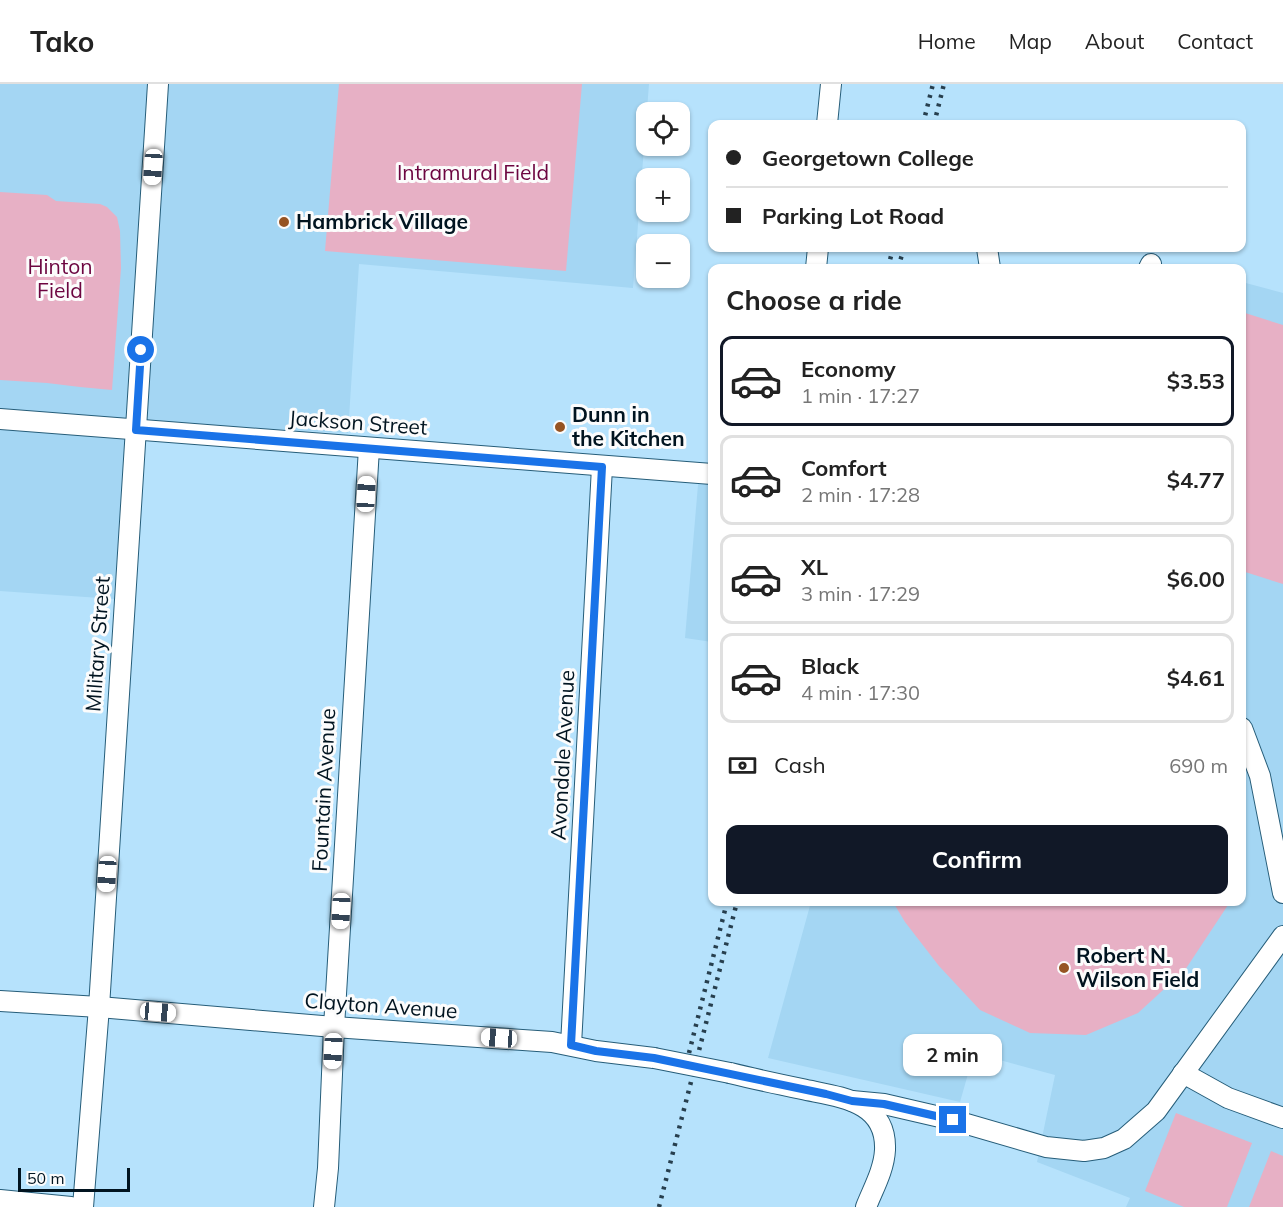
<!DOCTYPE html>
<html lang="en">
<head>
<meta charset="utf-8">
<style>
  body { margin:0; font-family:Mulish,sans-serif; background:#f2f2f2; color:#222; height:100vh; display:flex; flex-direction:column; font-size:22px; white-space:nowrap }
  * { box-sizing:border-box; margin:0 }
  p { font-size:20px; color:#767676 }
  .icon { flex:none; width:33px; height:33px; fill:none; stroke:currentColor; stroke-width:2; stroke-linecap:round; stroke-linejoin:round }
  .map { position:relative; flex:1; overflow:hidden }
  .sheet { position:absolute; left:708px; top:180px; width:538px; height:642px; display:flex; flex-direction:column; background:#fff; border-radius:12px; box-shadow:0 2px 4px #0004 }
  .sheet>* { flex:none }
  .top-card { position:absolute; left:708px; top:36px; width:538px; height:132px; border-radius:12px; box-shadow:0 2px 4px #0004; display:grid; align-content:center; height:132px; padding:0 18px; background:#fff }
  .fabs { position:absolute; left:636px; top:18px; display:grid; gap:12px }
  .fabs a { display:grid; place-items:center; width:54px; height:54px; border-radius:12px; background:#fff; box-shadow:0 2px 4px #0004; font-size:30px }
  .scale { position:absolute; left:18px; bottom:15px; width:112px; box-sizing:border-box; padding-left:6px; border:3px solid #011420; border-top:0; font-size:16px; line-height:21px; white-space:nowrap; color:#011420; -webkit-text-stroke:4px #fcfcfc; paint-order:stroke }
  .end { position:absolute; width:27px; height:27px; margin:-14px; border:8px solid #1a73e8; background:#fff; box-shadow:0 0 0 3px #fff }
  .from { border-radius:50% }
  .bubble { position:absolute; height:42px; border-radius:12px; background:#fff; box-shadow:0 2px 4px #0004; font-size:20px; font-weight:700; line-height:42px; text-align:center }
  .car { position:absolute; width:18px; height:36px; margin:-18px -9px; border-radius:8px; box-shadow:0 0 4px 2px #0007; background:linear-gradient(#fff 24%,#345 0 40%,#fff 0 76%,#345 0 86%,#fff 0) }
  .top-card b { display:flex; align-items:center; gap:21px; height:57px; font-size:22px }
  .top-card b+b { border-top:2px solid #e0e0e0 }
  .top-card i { width:15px; height:15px; background:#222 }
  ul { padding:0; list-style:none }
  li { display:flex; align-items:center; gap:18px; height:90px; margin:0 12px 9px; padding:0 6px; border:3px solid #e0e0e0; border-radius:12px }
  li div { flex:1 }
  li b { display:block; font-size:22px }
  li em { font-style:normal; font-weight:700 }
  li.active { border-color:#111827 }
  li>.icon { width:54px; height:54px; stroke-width:1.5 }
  h2 { padding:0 18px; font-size:27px; line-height:72px }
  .pay { display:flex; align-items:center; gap:15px; height:66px; padding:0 18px; font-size:22px }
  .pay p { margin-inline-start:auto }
  .primary-button { display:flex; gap:12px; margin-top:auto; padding:12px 18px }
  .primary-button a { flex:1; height:69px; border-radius:12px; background:#111827; color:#fff; font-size:24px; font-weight:700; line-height:69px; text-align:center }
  header { display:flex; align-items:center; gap:36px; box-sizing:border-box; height:84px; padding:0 30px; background:#fff; border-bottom:2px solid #e0e0e0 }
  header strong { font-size:28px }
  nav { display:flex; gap:33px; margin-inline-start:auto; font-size:21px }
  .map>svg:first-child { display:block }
  .built { fill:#a4d6f3 }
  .green { fill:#e7b0c5 }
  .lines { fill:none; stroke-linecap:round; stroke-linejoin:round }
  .minor-casing { stroke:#265d79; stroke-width:22 }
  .minor { stroke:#fff; stroke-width:20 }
  .rail { stroke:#273f4e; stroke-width:4.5; stroke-dasharray:3 6; stroke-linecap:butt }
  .minor-bridge-casing { stroke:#265d79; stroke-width:22; stroke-linecap:butt }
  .minor-bridge { stroke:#fff; stroke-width:20 }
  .route { stroke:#1a73e8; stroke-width:8 }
  .poi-dot { fill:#965423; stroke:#fcfcfc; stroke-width:2 }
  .labels { text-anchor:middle; stroke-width:6; stroke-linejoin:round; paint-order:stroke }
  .park-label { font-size:21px; fill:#6c0540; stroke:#fcfcfc }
  .poi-label { font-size:21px; font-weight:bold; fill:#011420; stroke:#fcfcfc; text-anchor:start }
  .street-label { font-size:21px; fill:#011420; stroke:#fcfcfc }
</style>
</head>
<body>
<header>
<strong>Tako</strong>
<nav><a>Home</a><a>Map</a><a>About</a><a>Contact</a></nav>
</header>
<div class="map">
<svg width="1283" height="1123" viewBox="0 0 1283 1123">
  <rect width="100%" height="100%" fill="#b6e2fc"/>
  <g class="built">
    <path d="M 0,0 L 649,0 L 633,204 L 359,180 L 348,349 L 127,338 L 114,515 L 0,507 Z"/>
    <path d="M 1242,198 L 1283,209 L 1283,1123 L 1126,1123 L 1130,1114 L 1037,1078 L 1055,991 L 974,969 L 960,1018 L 768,974 L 811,818 L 1242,818 Z"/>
    <path d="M 699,389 L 712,390 L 712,558 L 685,554 Z"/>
  </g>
  <g class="green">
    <path d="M 339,0 L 582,0 L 566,187 L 325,167 Z"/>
    <path d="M 0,108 L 47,111 L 56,117 L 100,120 L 107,123 L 117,133 L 120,147 L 121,184 L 112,306 L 80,303 L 47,299 L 0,296 Z"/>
    <path d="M 1242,228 L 1283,241 L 1283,500 L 1242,487 Z"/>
    <path d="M 893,818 L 1230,818 L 1185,886 L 1138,929 L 1086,951 L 1030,949 L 980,926 L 939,882 L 905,838 Z"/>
    <path d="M 1176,1029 L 1252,1059 L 1227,1123 L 1184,1123 L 1145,1107 Z"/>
    <path d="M 1271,1067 L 1283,1072 L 1283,1123 L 1249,1123 Z"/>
  </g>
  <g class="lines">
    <g class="minor-casing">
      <g id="minor">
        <path d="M 827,40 L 831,0"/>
        <path d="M 987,164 L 990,184"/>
        <path d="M 816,184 L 818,164"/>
        <path d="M 1149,184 L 1151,180"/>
        <path d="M 0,335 L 712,390"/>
        <path d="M 1242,644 L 1260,692 L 1283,809"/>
        <path d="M 0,917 L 99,923 L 334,943 L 552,958 L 596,967 L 654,974"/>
        <path d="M 571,961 L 602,383"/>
        <path d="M 730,989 C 754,995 778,1000 802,1005 C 838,1013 887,1016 885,1066 C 884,1086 873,1105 866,1123"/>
        <path d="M 1183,989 L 1228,1014 L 1283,1034"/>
        <path d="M 852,1017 L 884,1020 L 953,1036 L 1046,1063 L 1084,1067 L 1104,1064 L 1124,1055 L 1156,1027 L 1283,852"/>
        <path d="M 0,1116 L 71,1123"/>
        <path d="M 83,1123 L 99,923 L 158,0"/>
        <path d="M 324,1123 L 328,1084 L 334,943 L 369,364"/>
      </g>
    </g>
    <use href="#minor" class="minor"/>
    <g class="rail">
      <path d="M 923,40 L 933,0"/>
      <path d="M 934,40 L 944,0"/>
      <path d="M 888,184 L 893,164"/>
      <path d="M 898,184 L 904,164"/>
      <path d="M 689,969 L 727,818"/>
      <path d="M 659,1123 L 737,818"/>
    </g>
    <g class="minor-bridge-casing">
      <path id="minor-bridge" d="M 654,974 L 730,989"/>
    </g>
    <use href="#minor-bridge" class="minor-bridge"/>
  </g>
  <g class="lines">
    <path class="route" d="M 141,266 L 136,346 L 602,383 L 571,961 L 596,967 L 654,974 L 826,1010 L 852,1017 L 884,1020 L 953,1036"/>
  </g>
  <g class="poi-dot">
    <circle cx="284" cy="138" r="6"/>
    <circle cx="560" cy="343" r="6"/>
    <circle cx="1064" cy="884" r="6"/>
  </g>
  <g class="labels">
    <g class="park-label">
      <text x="473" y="96">Intramural Field</text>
      <text x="60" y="190">Hinton<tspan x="60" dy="24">Field</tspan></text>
    </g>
    <g class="poi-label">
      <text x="296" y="145">Hambrick Village</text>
      <text x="572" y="338">Dunn in<tspan x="572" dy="24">the Kitchen</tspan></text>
      <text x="1076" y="879">Robert N.<tspan x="1076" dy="24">Wilson Field</tspan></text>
    </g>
    <g class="street-label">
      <text transform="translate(358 339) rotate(4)" y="7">Jackson Street</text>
      <text transform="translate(98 560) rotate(-86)" y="7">Military Street</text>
      <text transform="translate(563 671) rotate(-87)" y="7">Avondale Avenue</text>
      <text transform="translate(324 706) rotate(-87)" y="7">Fountain Avenue</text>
      <text transform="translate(381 922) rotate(4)" y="7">Clayton Avenue</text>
    </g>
  </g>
</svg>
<div class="fabs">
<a><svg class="icon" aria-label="locate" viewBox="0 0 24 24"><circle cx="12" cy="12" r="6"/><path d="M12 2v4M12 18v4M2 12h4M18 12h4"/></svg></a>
<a>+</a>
<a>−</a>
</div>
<div class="scale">50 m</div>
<i class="end from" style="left:141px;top:266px"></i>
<i class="end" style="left:953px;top:1036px"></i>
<div class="bubble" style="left:903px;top:950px;width:99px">2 min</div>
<i class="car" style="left:153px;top:83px;rotate:184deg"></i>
<i class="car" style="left:366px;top:410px;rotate:3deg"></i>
<i class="car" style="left:107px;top:790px;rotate:184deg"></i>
<i class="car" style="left:341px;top:827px;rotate:183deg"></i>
<i class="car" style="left:158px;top:928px;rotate:95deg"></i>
<i class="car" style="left:499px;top:954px;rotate:274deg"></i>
<i class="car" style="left:333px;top:967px;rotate:183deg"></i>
<div class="top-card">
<b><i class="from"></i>Georgetown College</b>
<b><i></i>Parking Lot Road</b>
</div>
<section class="sheet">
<h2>Choose a ride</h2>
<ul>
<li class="active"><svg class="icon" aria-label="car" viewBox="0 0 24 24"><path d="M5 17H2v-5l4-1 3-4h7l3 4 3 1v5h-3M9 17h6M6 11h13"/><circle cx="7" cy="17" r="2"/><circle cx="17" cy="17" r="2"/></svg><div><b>Economy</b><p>1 min · 17:27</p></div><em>$3.53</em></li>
<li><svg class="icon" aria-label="car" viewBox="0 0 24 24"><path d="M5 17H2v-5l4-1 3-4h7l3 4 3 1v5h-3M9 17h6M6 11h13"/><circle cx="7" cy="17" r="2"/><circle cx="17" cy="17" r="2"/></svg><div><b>Comfort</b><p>2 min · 17:28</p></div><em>$4.77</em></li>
<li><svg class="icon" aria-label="car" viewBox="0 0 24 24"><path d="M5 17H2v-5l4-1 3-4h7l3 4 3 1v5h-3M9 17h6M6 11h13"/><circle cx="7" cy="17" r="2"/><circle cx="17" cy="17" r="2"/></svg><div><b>XL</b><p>3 min · 17:29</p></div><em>$6.00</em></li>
<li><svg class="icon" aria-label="car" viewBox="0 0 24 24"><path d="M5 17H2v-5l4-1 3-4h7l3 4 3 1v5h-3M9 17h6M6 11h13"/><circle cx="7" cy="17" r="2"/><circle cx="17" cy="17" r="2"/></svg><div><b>Black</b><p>4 min · 17:30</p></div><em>$4.61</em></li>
</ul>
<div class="pay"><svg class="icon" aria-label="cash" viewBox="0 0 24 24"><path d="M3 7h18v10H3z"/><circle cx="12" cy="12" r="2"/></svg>Cash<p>690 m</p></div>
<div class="primary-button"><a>Confirm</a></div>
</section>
</div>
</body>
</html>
